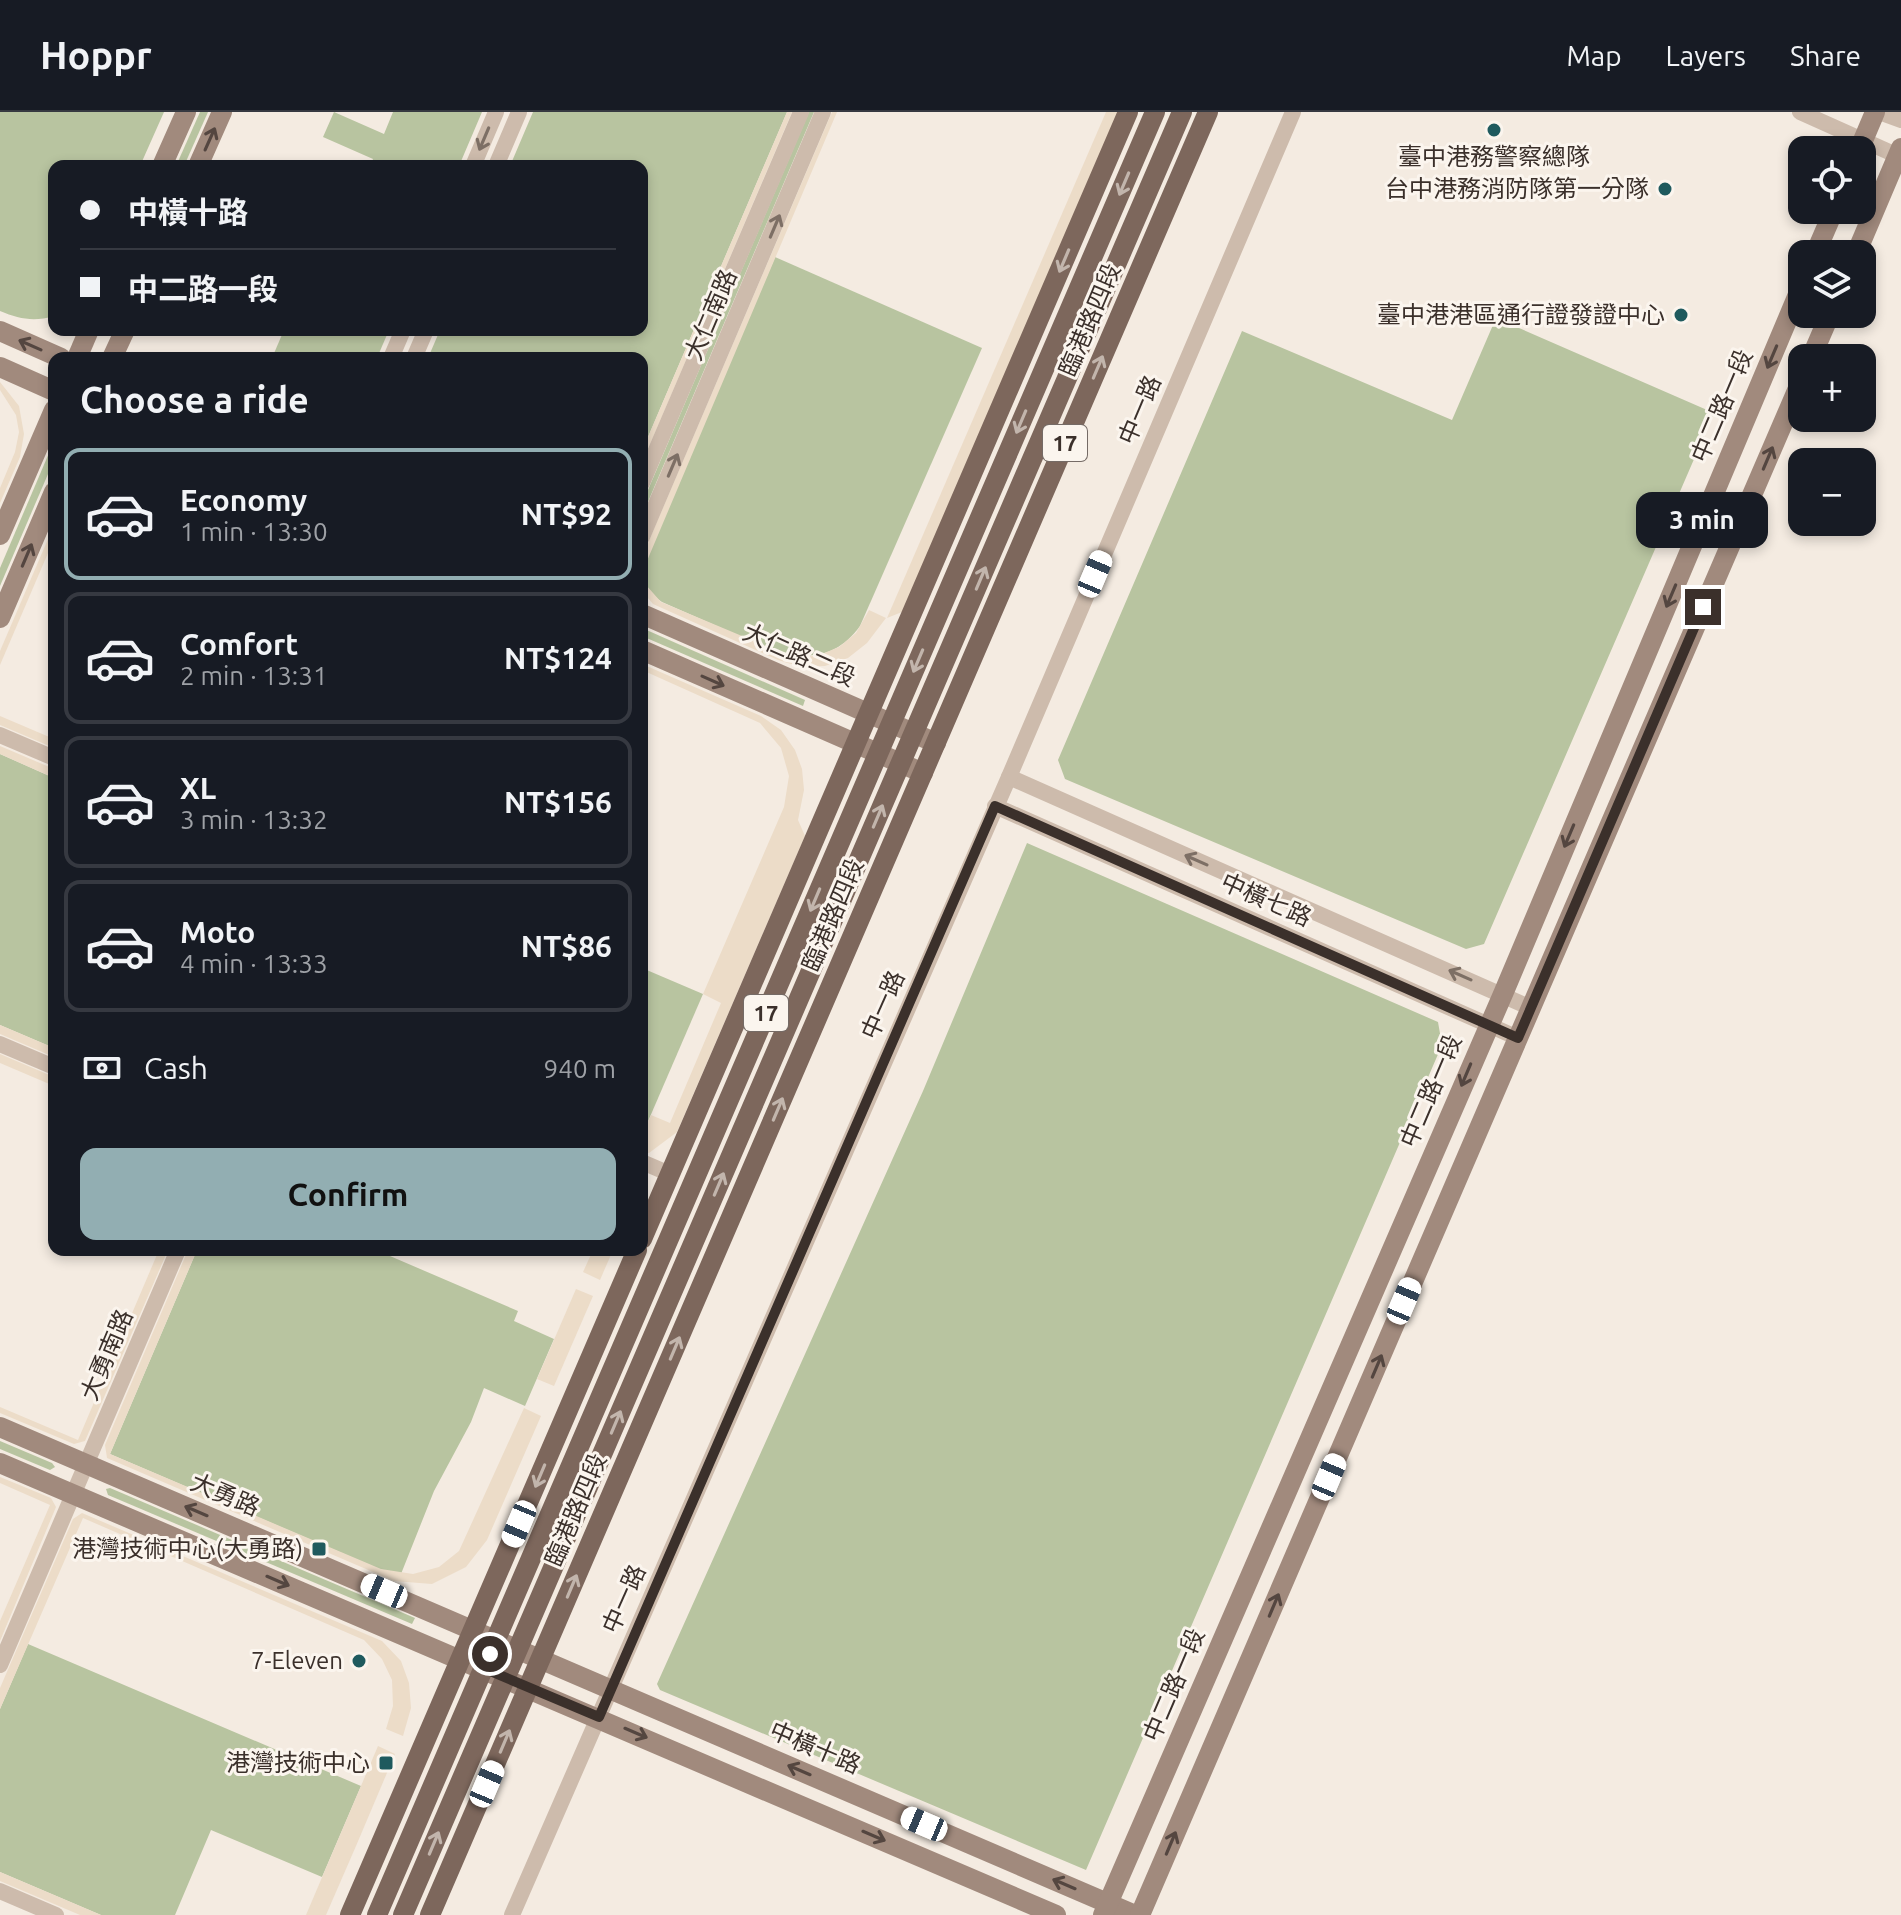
<!DOCTYPE html>
<html lang="en">
<head>
<meta charset="utf-8">
<style>
  body { margin:0; font-family:Ubuntu,"Noto Sans TC",sans-serif; background:#242831; color:#f1f3f6; height:100vh; display:flex; flex-direction:column; font-size:30px; white-space:nowrap }
  * { box-sizing:border-box; margin:0 }
  p { font-size:26px; color:#9ea1a6 }
  .icon { flex:none; width:44px; height:44px; fill:none; stroke:currentColor; stroke-width:2; stroke-linecap:round; stroke-linejoin:round }
  .map { position:relative; flex:1; overflow:hidden }
  .panel { position:absolute; left:48px; top:240px; width:600px; height:904px; display:flex; flex-direction:column; background:#171b24; border-radius:16px; box-shadow:0 4px 12px #0003 }
  .panel>* { flex:none }
  .hud { position:absolute; left:48px; top:48px; width:600px; height:176px; border-radius:16px; box-shadow:0 4px 12px #0003; display:grid; align-content:center; height:176px; padding:0 32px; background:#171b24 }
  .tools { position:absolute; left:1788px; top:24px; display:grid; gap:16px }
  .tools a { display:grid; place-items:center; width:88px; height:88px; border-radius:16px; background:#171b24; box-shadow:0 4px 12px #0003; font-size:40px }
  .end { position:absolute; width:36px; height:36px; margin:-18px; border:10px solid #3b302b; background:#fff; box-shadow:0 0 0 4px #fff }
  .from { border-radius:50% }
  .bubble { position:absolute; height:56px; border-radius:16px; background:#171b24; box-shadow:0 4px 12px #0003; font-size:26px; font-weight:700; line-height:56px; text-align:center }
  .car { position:absolute; width:24px; height:48px; margin:-24px -12px; border-radius:10px; box-shadow:0 0 6px 2px #0007; background:linear-gradient(#fff 24%,#345 0 40%,#fff 0 76%,#345 0 86%,#fff 0) }
  .hud b { display:flex; align-items:center; gap:28px; height:76px; font-size:30px }
  .hud b+b { border-top:2px solid #363941 }
  .hud i { width:20px; height:20px; background:#f1f3f6 }
  ul { padding:0; list-style:none }
  li { display:flex; align-items:center; gap:24px; height:132px; margin:0 16px 12px; padding:0 16px; border:4px solid #363941; border-radius:16px }
  li div { flex:1 }
  li b { display:block; font-size:30px }
  li em { font-style:normal; font-weight:700 }
  li.on { border-color:#92aeb2 }
  li>.icon { width:72px; height:72px; stroke-width:1.5 }
  h2 { padding:0 32px; font-size:36px; line-height:96px }
  .pay { display:flex; align-items:center; gap:20px; height:88px; padding:0 32px; font-size:30px }
  .pay p { margin-inline-start:auto }
  .primary-button { display:flex; gap:16px; margin-top:auto; padding:16px 32px }
  .primary-button a { flex:1; height:92px; border-radius:16px; background:#92aeb2; color:#111; font-size:32px; font-weight:700; line-height:92px; text-align:center }
  header { display:flex; align-items:center; gap:48px; box-sizing:border-box; height:112px; padding:0 40px; background:#171b24; border-bottom:2px solid #363941 }
  header strong { font-size:38px }
  nav { display:flex; gap:44px; margin-inline-start:auto; font-size:28px }
  .map>svg:first-child { display:block }
  .green { fill:#b8c4a0 }
  .plaza { fill:#ecdcc8 }
  .lines { fill:none; stroke-linecap:round; stroke-linejoin:round }
  .street { stroke:#cdbbac; stroke-width:16 }
  .secondary { stroke:#a18a7d; stroke-width:20 }
  .primary { stroke:#7d675c; stroke-width:20 }
  .oneway { stroke:#544640 }
  .oneway2 { stroke:#7d6f65 }
  .oneway3 { stroke:#c2b5ac }
  .route { stroke:#3b302b; stroke-width:10 }
  .poi-dot { fill:#1f5a5e; stroke:#fbf5ee; stroke-width:3 }
  .labels { text-anchor:middle; stroke-width:6; stroke-linejoin:round; paint-order:stroke }
  .shield { fill:#fbf5ee; stroke:#756b66; stroke-width:2 }
  .shield-label { font-size:22px; font-weight:bold; fill:#3b302b }
  .poi-label { font-size:24px; fill:#3b302b; stroke:#fbf5ee; text-anchor:end }
  .street-label { font-size:24px; fill:#3b302b; stroke:#fbf5ee }
</style>
</head>
<body>
<header>
<strong>Hoppr</strong>
<nav><a>Map</a><a>Layers</a><a>Share</a></nav>
</header>
<div class="map">
<svg width="1901" height="1803" viewBox="0 0 1901 1803">
  <rect width="100%" height="100%" fill="#f4ebe1"/>
  <g class="green">
    <path d="M 0,0 L 164,0 L 140,54 L 54,54 L 54,204 C 34,210 19,207 0,199 Z"/>
    <path d="M 200,0 L 208,0 L 184,54 L 176,54 Z"/>
    <path d="M 334,0 L 384,22 L 393,0 L 482,0 L 459,54 L 370,54 L 373,47 L 323,25 Z"/>
    <path d="M 533,0 L 787,0 L 642,339 L 642,246 L 428,246 L 440,218 L 642,218 L 642,54 L 510,54 Z"/>
    <path d="M 809,0 L 814,0 L 642,404 L 642,392 Z"/>
    <path d="M 775,145 L 982,236 L 860,514 C 826,561 781,542 737,523 C 712,512 687,501 662,490 C 646,480 641,466 646,448 Z"/>
    <path d="M 1496,206 L 1714,301 L 1484,832 L 1466,837 L 1065,667 L 1058,648 L 1242,219 L 1452,308 Z"/>
    <path d="M 284,218 L 389,218 L 377,246 L 272,246 Z"/>
    <path d="M 52,334 L 54,348 L 0,474 L 0,456 Z"/>
    <path d="M 642,516 L 805,588 L 803,594 L 642,524 Z"/>
    <path d="M 0,642 L 54,666 L 54,936 L 0,913 Z"/>
    <path d="M 1027,731 L 1438,910 L 1442,933 L 1086,1758 L 660,1578 L 657,1572 L 923,979 Z"/>
    <path d="M 642,856 L 703,882 L 646,1014 L 642,1012 Z"/>
    <path d="M 197,1138 L 376,1138 L 518,1199 L 514,1209 L 554,1227 L 525,1294 L 484,1276 L 471,1310 L 434,1379 L 401,1462 L 379,1457 L 110,1342 Z"/>
    <path d="M 0,1329 L 52,1351 L 55,1355 L 50,1358 L 0,1337 Z"/>
    <path d="M 110,1376 L 415,1506 L 412,1512 L 108,1383 L 106,1377 Z"/>
    <path d="M 28,1532 L 361,1674 L 322,1765 L 211,1718 L 175,1803 L 101,1803 L 0,1760 L 0,1597 Z"/>
  </g>
  <g class="plaza">
    <path d="M 787,0 L 792,0 L 642,351 L 642,339 Z"/>
    <path d="M 832,0 L 837,0 L 644,456 L 646,473 L 661,490 L 792,545 L 817,544 L 839,535 L 856,521 L 869,498 L 886,506 L 867,531 L 848,546 L 825,554 L 801,555 L 778,548 L 653,492 L 642,479 L 642,445 Z"/>
    <path d="M 1106,0 L 1118,0 L 902,500 L 887,506 Z"/>
    <path d="M 0,270 L 19,294 L 24,322 L 20,345 L 0,391 L 0,376 L 15,340 L 19,320 L 16,303 L 0,278 Z"/>
    <path d="M 54,413 L 54,427 L 0,553 L 0,539 Z"/>
    <path d="M 642,552 L 761,604 L 781,618 L 795,638 L 802,657 L 804,678 L 798,708 L 805,724 L 677,1020 L 649,1041 L 642,1040 L 642,1012 L 646,1014 L 651,1003 L 670,1011 L 721,891 L 703,882 L 784,695 L 789,664 L 781,636 L 760,611 L 642,558 Z"/>
    <path d="M 0,604 L 54,627 L 54,636 L 0,613 Z"/>
    <path d="M 0,634 L 54,657 L 54,666 L 0,642 Z"/>
    <path d="M 0,913 L 54,936 L 54,945 L 0,922 Z"/>
    <path d="M 0,942 L 54,965 L 54,974 L 0,951 Z"/>
    <path d="M 159,1138 L 168,1138 L 85,1329 L 74,1332 L 0,1301 L 0,1295 L 78,1328 Z"/>
    <path d="M 188,1138 L 197,1138 L 110,1342 L 381,1457 L 413,1462 L 439,1455 L 459,1439 L 524,1296 L 541,1304 L 487,1428 L 466,1455 L 432,1472 L 394,1469 L 107,1346 L 105,1333 Z"/>
    <path d="M 593,1138 L 613,1138 L 600,1168 L 583,1160 Z"/>
    <path d="M 576,1177 L 593,1184 L 554,1274 L 537,1267 Z"/>
    <path d="M 0,1365 L 51,1386 L 56,1395 L 0,1529 L 0,1509 L 50,1393 L 0,1371 Z"/>
    <path d="M 82,1401 L 382,1529 L 401,1549 L 409,1571 L 411,1596 L 403,1624 L 386,1617 L 393,1594 L 392,1568 L 382,1547 L 364,1528 L 83,1406 L 0,1597 L 0,1576 L 73,1407 Z"/>
    <path d="M 378,1634 L 395,1642 L 356,1734 L 326,1803 L 306,1803 Z"/>
    <path d="M 0,1760 L 101,1803 L 80,1803 L 0,1769 Z"/>
  </g>
  <g class="lines">
    <g class="street">
      <path d="M 1800,0 L 1898,44"/>
      <path d="M 1879,0 L 1901,8"/>
      <path d="M 473,54 L 496,0"/>
      <path d="M 496,54 L 519,0"/>
      <path d="M 391,246 L 403,218"/>
      <path d="M 414,246 L 426,218"/>
      <path d="M 642,371 L 801,0"/>
      <path d="M 642,425 L 823,0"/>
      <path d="M 0,623 L 54,646"/>
      <path d="M 1009,665 L 1531,896"/>
      <path d="M 995,694 L 1518,926"/>
      <path d="M 0,932 L 54,955"/>
      <path d="M 642,1050 L 670,1062"/>
      <path d="M 0,1553 L 178,1138"/>
      <path d="M 0,1779 L 56,1803"/>
      <path d="M 512,1803 L 1009,665 L 1293,0"/>
    </g>
    <g class="secondary">
      <path d="M 1859,38 L 1875,0"/>
      <path d="M 162,54 L 186,0"/>
      <path d="M 198,54 L 222,0"/>
      <path d="M 1815,142 L 1834,98"/>
      <path d="M 1856,142 L 1901,36"/>
      <path d="M 0,219 L 61,246"/>
      <path d="M 77,246 L 89,218"/>
      <path d="M 112,246 L 125,218"/>
      <path d="M 1811,246 L 1830,202"/>
      <path d="M 0,255 L 54,279"/>
      <path d="M 0,423 L 54,298"/>
      <path d="M 642,502 L 936,631"/>
      <path d="M 0,506 L 54,380"/>
      <path d="M 642,538 L 923,661"/>
      <path d="M 0,1315 L 1135,1803"/>
      <path d="M 0,1351 L 1056,1803"/>
      <path d="M 1103,1803 L 1503,882 L 1802,173"/>
      <path d="M 1140,1803 L 1802,267"/>
    </g>
    <g class="primary">
      <path d="M 642,1127 L 1128,0"/>
      <path d="M 350,1803 L 637,1138"/>
      <path d="M 377,1803 L 1155,0"/>
      <path d="M 403,1803 L 1182,0"/>
      <path d="M 430,1803 L 1208,0"/>
    </g>
  </g>
  <defs><path id="oneway-shaft" d="M-6 0H5M1.5-3L5.5 0L1.5 3" fill="none" stroke-width="1.6" stroke-linecap="round" stroke-linejoin="round" transform="scale(2)"/></defs>
  <g class="oneway">
    <use href="#oneway-shaft" transform="translate(210 27) rotate(-66)"/>
    <use href="#oneway-shaft" transform="translate(30 233) rotate(-156)"/>
    <use href="#oneway-shaft" transform="translate(1772 245) rotate(113)"/>
    <use href="#oneway-shaft" transform="translate(1768 346) rotate(-67)"/>
    <use href="#oneway-shaft" transform="translate(27 443) rotate(-67)"/>
    <use href="#oneway-shaft" transform="translate(1671 484) rotate(113)"/>
    <use href="#oneway-shaft" transform="translate(713 569) rotate(24)"/>
    <use href="#oneway-shaft" transform="translate(1569 724) rotate(113)"/>
    <use href="#oneway-shaft" transform="translate(1466 963) rotate(113)"/>
    <use href="#oneway-shaft" transform="translate(1377 1254) rotate(-67)"/>
    <use href="#oneway-shaft" transform="translate(196 1399) rotate(-157)"/>
    <use href="#oneway-shaft" transform="translate(278 1469) rotate(23)"/>
    <use href="#oneway-shaft" transform="translate(1274 1493) rotate(-67)"/>
    <use href="#oneway-shaft" transform="translate(636 1621) rotate(23)"/>
    <use href="#oneway-shaft" transform="translate(799 1658) rotate(-157)"/>
    <use href="#oneway-shaft" transform="translate(874 1724) rotate(23)"/>
    <use href="#oneway-shaft" transform="translate(1171 1731) rotate(-67)"/>
    <use href="#oneway-shaft" transform="translate(1064 1772) rotate(-157)"/>
  </g>
  <g class="oneway2">
    <use href="#oneway-shaft" transform="translate(484 27) rotate(113)"/>
    <use href="#oneway-shaft" transform="translate(775 114) rotate(-67)"/>
    <use href="#oneway-shaft" transform="translate(673 353) rotate(-67)"/>
    <use href="#oneway-shaft" transform="translate(1196 748) rotate(-156)"/>
    <use href="#oneway-shaft" transform="translate(1460 863) rotate(-156)"/>
  </g>
  <g class="oneway3">
    <use href="#oneway-shaft" transform="translate(1124 72) rotate(113)"/>
    <use href="#oneway-shaft" transform="translate(1064 149) rotate(113)"/>
    <use href="#oneway-shaft" transform="translate(1098 255) rotate(-67)"/>
    <use href="#oneway-shaft" transform="translate(1021 310) rotate(113)"/>
    <use href="#oneway-shaft" transform="translate(981 466) rotate(-67)"/>
    <use href="#oneway-shaft" transform="translate(918 549) rotate(113)"/>
    <use href="#oneway-shaft" transform="translate(878 704) rotate(-67)"/>
    <use href="#oneway-shaft" transform="translate(815 788) rotate(113)"/>
    <use href="#oneway-shaft" transform="translate(778 997) rotate(-67)"/>
    <use href="#oneway-shaft" transform="translate(719 1072) rotate(-67)"/>
    <use href="#oneway-shaft" transform="translate(675 1236) rotate(-67)"/>
    <use href="#oneway-shaft" transform="translate(616 1310) rotate(-67)"/>
    <use href="#oneway-shaft" transform="translate(540 1364) rotate(113)"/>
    <use href="#oneway-shaft" transform="translate(572 1474) rotate(-67)"/>
    <use href="#oneway-shaft" transform="translate(505 1629) rotate(-67)"/>
    <use href="#oneway-shaft" transform="translate(434 1731) rotate(-67)"/>
  </g>
  <g class="lines">
    <path class="route" d="M 490,1542 L 483,1556 L 599,1605 L 995,694 L 1518,926 L 1703,495"/>
  </g>
  <g class="poi-dot">
    <circle cx="1494" cy="18" r="8"/>
    <circle cx="1665" cy="77" r="8"/>
    <circle cx="1681" cy="203" r="8"/>
    <rect x="311" y="1429" width="16" height="16" rx="4"/>
    <circle cx="359" cy="1549" r="8"/>
    <rect x="378" y="1643" width="16" height="16" rx="4"/>
  </g>
  <g class="labels">
    <g class="shield">
      <rect x="1043" y="313" width="44" height="36" rx="6"/>
      <rect x="744" y="883" width="44" height="36" rx="6"/>
    </g>
    <g class="shield-label">
      <text x="1065" y="339">17</text>
      <text x="766" y="909">17</text>
    </g>
    <g class="poi-label">
      <text x="1494" y="53" text-anchor="middle">臺中港務警察總隊</text>
      <text x="1649" y="85">台中港務消防隊第一分隊</text>
      <text x="1665" y="211">臺中港港區通行證發證中心</text>
      <text x="303" y="1445">港灣技術中心(大勇路)</text>
      <text x="343" y="1557">7-Eleven</text>
      <text x="370" y="1659">港灣技術中心</text>
    </g>
    <g class="street-label">
      <text transform="translate(711 203) rotate(-67)" y="8">大仁南路</text>
      <text transform="translate(1090 208) rotate(-67)" y="8">臨港路四段</text>
      <text transform="translate(1722 294) rotate(-67)" y="8">中二路一段</text>
      <text transform="translate(1140 298) rotate(-67)" y="8">中一路</text>
      <text transform="translate(799 543) rotate(24)" y="8">大仁路二段</text>
      <text transform="translate(1266 788) rotate(24)" y="8">中橫七路</text>
      <text transform="translate(833 803) rotate(-67)" y="8">臨港路四段</text>
      <text transform="translate(883 893) rotate(-66)" y="8">中一路</text>
      <text transform="translate(1431 979) rotate(-67)" y="8">中二路一段</text>
      <text transform="translate(107 1243) rotate(-67)" y="8">大勇南路</text>
      <text transform="translate(225 1383) rotate(23)" y="8">大勇路</text>
      <text transform="translate(576 1398) rotate(-67)" y="8">臨港路四段</text>
      <text transform="translate(624 1487) rotate(-66)" y="8">中一路</text>
      <text transform="translate(1174 1573) rotate(-67)" y="8">中二路一段</text>
      <text transform="translate(815 1636) rotate(23)" y="8">中橫十路</text>
    </g>
  </g>
</svg>
<div class="tools">
<a><svg class="icon" aria-label="locate" viewBox="0 0 24 24"><circle cx="12" cy="12" r="6"/><path d="M12 2v4M12 18v4M2 12h4M18 12h4"/></svg></a>
<a><svg class="icon" aria-label="layers" viewBox="0 0 24 24"><path d="M12 4l9 5-9 5-9-5zM3 14l9 5 9-5"/></svg></a>
<a>+</a>
<a>−</a>
</div>
<i class="end from" style="left:490px;top:1542px"></i>
<i class="end" style="left:1703px;top:495px"></i>
<div class="bubble" style="left:1636px;top:380px;width:132px">3 min</div>
<i class="car" style="left:1095px;top:462px;rotate:23deg"></i>
<i class="car" style="left:1404px;top:1189px;rotate:23deg"></i>
<i class="car" style="left:1329px;top:1365px;rotate:23deg"></i>
<i class="car" style="left:519px;top:1412px;rotate:203deg"></i>
<i class="car" style="left:384px;top:1479px;rotate:293deg"></i>
<i class="car" style="left:487px;top:1672px;rotate:23deg"></i>
<i class="car" style="left:924px;top:1712px;rotate:293deg"></i>
<div class="hud">
<b><i class="from"></i>中橫十路</b>
<b><i></i>中二路一段</b>
</div>
<section class="panel">
<h2>Choose a ride</h2>
<ul>
<li class="on"><svg class="icon" aria-label="car" viewBox="0 0 24 24"><path d="M5 17H2v-5l4-1 3-4h7l3 4 3 1v5h-3M9 17h6M6 11h13"/><circle cx="7" cy="17" r="2"/><circle cx="17" cy="17" r="2"/></svg><div><b>Economy</b><p>1 min · 13:30</p></div><em>NT$92</em></li>
<li><svg class="icon" aria-label="car" viewBox="0 0 24 24"><path d="M5 17H2v-5l4-1 3-4h7l3 4 3 1v5h-3M9 17h6M6 11h13"/><circle cx="7" cy="17" r="2"/><circle cx="17" cy="17" r="2"/></svg><div><b>Comfort</b><p>2 min · 13:31</p></div><em>NT$124</em></li>
<li><svg class="icon" aria-label="car" viewBox="0 0 24 24"><path d="M5 17H2v-5l4-1 3-4h7l3 4 3 1v5h-3M9 17h6M6 11h13"/><circle cx="7" cy="17" r="2"/><circle cx="17" cy="17" r="2"/></svg><div><b>XL</b><p>3 min · 13:32</p></div><em>NT$156</em></li>
<li><svg class="icon" aria-label="car" viewBox="0 0 24 24"><path d="M5 17H2v-5l4-1 3-4h7l3 4 3 1v5h-3M9 17h6M6 11h13"/><circle cx="7" cy="17" r="2"/><circle cx="17" cy="17" r="2"/></svg><div><b>Moto</b><p>4 min · 13:33</p></div><em>NT$86</em></li>
</ul>
<div class="pay"><svg class="icon" aria-label="cash" viewBox="0 0 24 24"><path d="M3 7h18v10H3z"/><circle cx="12" cy="12" r="2"/></svg>Cash<p>940 m</p></div>
<div class="primary-button"><a>Confirm</a></div>
</section>
</div>
</body>
</html>
